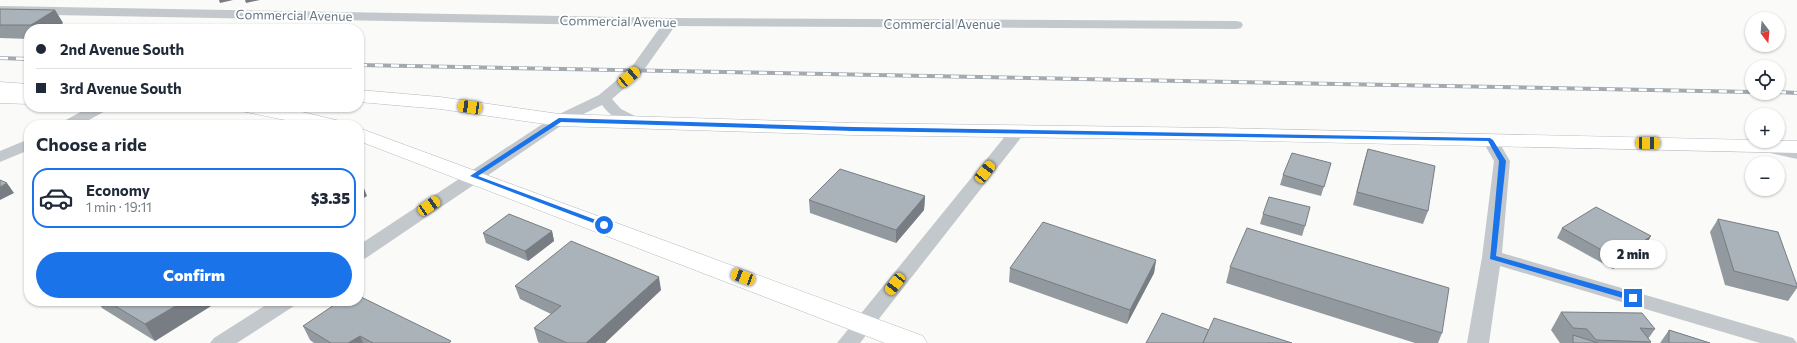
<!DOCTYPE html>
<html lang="en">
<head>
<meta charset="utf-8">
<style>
  body { margin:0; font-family:Commissioner,sans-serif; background:#f2f2f3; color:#1f2937; height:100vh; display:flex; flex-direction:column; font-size:15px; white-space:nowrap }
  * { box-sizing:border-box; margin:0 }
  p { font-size:13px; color:#747a83 }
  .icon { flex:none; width:22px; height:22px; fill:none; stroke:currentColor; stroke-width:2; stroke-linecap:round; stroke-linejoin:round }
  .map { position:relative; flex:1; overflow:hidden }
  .details { position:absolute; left:24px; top:120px; width:340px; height:186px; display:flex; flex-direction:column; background:#fff; border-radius:16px; box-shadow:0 1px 3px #0004 }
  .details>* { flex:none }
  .banner { position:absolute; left:24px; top:24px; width:340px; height:88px; border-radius:16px; box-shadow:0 1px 3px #0004; display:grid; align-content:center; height:88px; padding:0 12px; background:#fff }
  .needle { width:26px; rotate:164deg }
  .tools { position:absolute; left:1745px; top:12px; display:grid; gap:8px }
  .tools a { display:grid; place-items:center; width:40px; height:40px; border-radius:50%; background:#fff; box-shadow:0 1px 3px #0004; font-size:20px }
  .end { position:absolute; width:18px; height:18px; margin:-9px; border:5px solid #1a73e8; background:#fff; box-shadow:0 0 0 2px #fff }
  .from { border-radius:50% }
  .bubble { position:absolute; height:28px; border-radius:14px; background:#fff; box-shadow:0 1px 3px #0004; font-size:13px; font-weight:800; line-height:28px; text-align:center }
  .car { position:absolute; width:12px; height:24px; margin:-12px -6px; border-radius:5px; box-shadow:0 0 3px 1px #0007; background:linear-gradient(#f5c518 24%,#345 0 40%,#f5c518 0 76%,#345 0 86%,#f5c518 0) }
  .banner b { display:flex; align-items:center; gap:14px; height:38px; font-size:15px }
  .banner b+b { border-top:1px solid #e0e1e3 }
  .banner i { width:10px; height:10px; background:#1f2937 }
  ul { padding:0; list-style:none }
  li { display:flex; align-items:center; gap:12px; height:60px; margin:0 8px 6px; padding:0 4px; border:2px solid transparent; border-radius:16px }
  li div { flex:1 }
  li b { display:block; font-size:15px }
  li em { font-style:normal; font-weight:800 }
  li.current { border-color:#1a73e8 }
  li>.icon { width:36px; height:36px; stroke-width:1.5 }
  h2 { padding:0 12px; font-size:18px; line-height:48px }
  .primary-button { display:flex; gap:8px; margin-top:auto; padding:8px 12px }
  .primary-button a { flex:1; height:46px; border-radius:24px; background:#1a73e8; color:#fff; font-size:16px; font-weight:800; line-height:46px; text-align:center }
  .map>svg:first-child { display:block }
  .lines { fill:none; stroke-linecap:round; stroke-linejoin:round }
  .secondary-casing { stroke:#b3babf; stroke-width:1 }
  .primary-casing { stroke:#b5babe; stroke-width:1 }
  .street { fill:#c3c8cc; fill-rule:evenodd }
  .secondary { fill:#fff; fill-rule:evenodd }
  .primary { fill:#fff; fill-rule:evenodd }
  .rail-casing { stroke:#a2aab0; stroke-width:4 }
  .rail { stroke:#fff; stroke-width:2.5; stroke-dasharray:8; stroke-linecap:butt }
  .wall { fill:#929a9f }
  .shaded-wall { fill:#777d82 }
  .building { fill:#aab3b9; stroke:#777d82 }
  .route { fill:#1a73e8 }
  .labels { text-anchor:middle; stroke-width:4; stroke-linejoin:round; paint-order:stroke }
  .far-street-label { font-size:13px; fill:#657683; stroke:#fff }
</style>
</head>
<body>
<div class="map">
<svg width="1797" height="343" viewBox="0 0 1797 343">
  <rect width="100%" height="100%" fill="#fafaf8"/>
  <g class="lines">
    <g class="secondary-casing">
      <g id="secondary">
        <path d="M 0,82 L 29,84 L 29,96 L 0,94 Z"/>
        <path d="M 359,90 L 440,97 L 559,114 L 853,123 L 1219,128 L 1797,141 L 1797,153 L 1219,140 L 853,135 L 559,126 L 440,109 L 359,102 Z"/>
      </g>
    </g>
    <g class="primary-casing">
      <g id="primary">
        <path d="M 0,91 L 29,92 L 29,104 L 0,103 Z"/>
        <path d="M 238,107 L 281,107 L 340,121 L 343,125 L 310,125 L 241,111 Z"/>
        <path d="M 359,128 L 923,336 L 927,343 L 885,343 L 359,141 Z"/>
      </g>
    </g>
    <g class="street">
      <path d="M 0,6 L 671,18 L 1236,21 L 1241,22 L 1243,25 L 1241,28 L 1236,29 L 675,26 L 641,74 L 612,99 L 621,109 L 641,119 L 643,122 L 641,125 C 626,129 610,116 602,105 L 565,123 L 366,258 L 359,260 L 359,245 L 553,117 L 599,95 L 631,68 L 661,26 L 0,14 Z"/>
      <path d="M 90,107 L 110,107 L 107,110 L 80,125 L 60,125 L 62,122 Z"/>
      <path d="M 1017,127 L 1023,129 L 1025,132 L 1023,135 L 860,343 L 837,343 L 1011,129 Z"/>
      <path d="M 1490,135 L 1496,137 L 1510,161 L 1502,253 L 1793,338 L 1797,343 L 1760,343 L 1500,266 L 1489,343 L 1467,343 L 1482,257 L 1494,161 L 1482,140 L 1484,137 Z"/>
      <path d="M 29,139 L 29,150 L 0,162 L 0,151 Z"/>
      <path d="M 1767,143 L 1797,149 L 1797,159 L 1761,151 L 1759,148 L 1761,145 Z"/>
      <path d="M 272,301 L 297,301 L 294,306 L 237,343 L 210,343 L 214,338 Z"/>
    </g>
    <use href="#secondary" class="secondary"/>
    <use href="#primary" class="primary"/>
    <g class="rail-casing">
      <g id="rail">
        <path d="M 0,58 L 29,59"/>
        <path d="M 359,65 L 1752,92"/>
        <path d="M 1778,92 L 1797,93"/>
      </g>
    </g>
    <use href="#rail" class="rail"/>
  </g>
  <g class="wall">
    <path d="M 0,9 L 55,10 L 63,23 L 54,29 L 29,29 L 29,39 L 0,38 Z"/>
    <path d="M 1368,149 L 1428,211 L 1423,224 L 1353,205 L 1364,162 Z"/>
    <path d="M 1331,163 L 1321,196 L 1280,185 L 1283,175 Z"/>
    <path d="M 925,196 L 924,210 L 896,243 L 810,213 L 809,200 Z"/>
    <path d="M 1263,214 L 1305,226 L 1302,236 L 1260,224 Z"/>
    <path d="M 1718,219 L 1797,285 L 1797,288 L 1788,301 L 1725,285 L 1710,232 Z"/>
    <path d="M 1562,228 L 1651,236 L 1645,246 L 1613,269 L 1557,238 Z"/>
    <path d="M 552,231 L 554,241 L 528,261 L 486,243 L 483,233 Z"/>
    <path d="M 1156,260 L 1154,273 L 1127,324 L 1009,282 L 1010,268 Z"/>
    <path d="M 1230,267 L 1442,333 L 1438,343 L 1415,343 L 1226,283 Z"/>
    <path d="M 515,286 L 661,290 L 605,343 L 540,343 L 538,342 L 534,328 L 551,314 L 520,299 Z"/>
    <path d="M 98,301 L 219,301 L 155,341 L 102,308 Z"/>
    <path d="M 1561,312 L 1655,329 L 1648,339 L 1651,342 L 1650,343 L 1560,343 L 1551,330 Z"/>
    <path d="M 303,326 L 452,343 L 314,343 L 310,340 Z"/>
    <path d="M 1669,330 L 1710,343 L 1660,343 Z"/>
  </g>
  <g class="shaded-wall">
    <path d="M 219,0 L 233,0 L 220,3 Z"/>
    <path d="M 245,0 L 260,0 L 246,3 Z"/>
    <path d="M 55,10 L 63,23 L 54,29 L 33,29 L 31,25 Z"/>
    <path d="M 7,183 L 14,193 L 0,200 L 0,187 Z"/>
    <path d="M 362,183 L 367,196 L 359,201 L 359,184 Z"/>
    <path d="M 925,196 L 924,210 L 896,243 L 896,230 Z"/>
    <path d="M 552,231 L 554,241 L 528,261 L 525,251 Z"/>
    <path d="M 1651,236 L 1645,246 L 1613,269 L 1618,259 Z"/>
    <path d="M 1156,260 L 1154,273 L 1127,324 L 1130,310 Z"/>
    <path d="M 659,277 L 661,290 L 605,343 L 586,343 Z"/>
    <path d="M 184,301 L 219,301 L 155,341 L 145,324 Z"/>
    <path d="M 360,336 L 363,343 L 348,343 Z"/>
  </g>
  <g class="building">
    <path d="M 0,9 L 55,10 L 31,25 L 0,25 Z"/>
    <path d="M 1368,149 L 1435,166 L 1428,211 L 1357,192 Z"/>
    <path d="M 1292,153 L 1331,163 L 1324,187 L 1283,175 Z"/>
    <path d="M 840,169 L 925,196 L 896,230 L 809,200 Z"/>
    <path d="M 0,180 L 7,183 L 0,187 Z"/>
    <path d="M 1269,197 L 1310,207 L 1305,226 L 1263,214 Z"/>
    <path d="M 1596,207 L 1651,236 L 1618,259 L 1562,228 Z"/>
    <path d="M 509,214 L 552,231 L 525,251 L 483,233 Z"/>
    <path d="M 1718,219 L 1778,232 L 1797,285 L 1797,287 L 1734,271 Z"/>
    <path d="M 1043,222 L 1156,260 L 1130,310 L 1010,268 Z"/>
    <path d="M 1247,228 L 1449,288 L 1442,333 L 1230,267 Z"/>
    <path d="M 571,241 L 659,277 L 586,343 L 567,343 L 534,328 L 561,306 L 515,286 Z"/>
    <path d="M 359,296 L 451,341 L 449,343 L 373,343 L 360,336 L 348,343 L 331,343 L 303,326 L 340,301 L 359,301 Z"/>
    <path d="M 107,301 L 184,301 L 145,324 Z"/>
    <path d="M 1561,312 L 1642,313 L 1655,329 L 1640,328 L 1651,342 L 1596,340 L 1587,329 L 1573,328 Z"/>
    <path d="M 1162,313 L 1209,330 L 1203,343 L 1146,343 Z"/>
    <path d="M 1214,318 L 1292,343 L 1203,343 Z"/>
    <path d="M 1669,330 L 1710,343 L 1669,343 Z"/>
    <path d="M 1573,335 L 1598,343 L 1573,343 Z"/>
  </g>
  <path class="route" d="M 559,118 L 853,127 L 1490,138 L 1493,140 L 1506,161 L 1496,256 L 1636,296 L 1637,298 L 1633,301 L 1490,259 L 1499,161 L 1488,141 L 853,131 L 561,122 L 478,176 L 607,224 L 608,225 L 604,227 L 470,176 Z"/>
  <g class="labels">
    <g class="far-street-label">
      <text transform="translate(294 15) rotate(1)" y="5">Commercial Avenue</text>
      <text transform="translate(618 21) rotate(1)" y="5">Commercial Avenue</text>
      <text x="942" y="29">Commercial Avenue</text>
    </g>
  </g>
</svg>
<div class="tools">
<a><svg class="needle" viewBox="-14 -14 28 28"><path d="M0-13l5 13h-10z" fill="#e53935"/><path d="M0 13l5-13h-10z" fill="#747a83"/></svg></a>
<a><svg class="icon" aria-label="locate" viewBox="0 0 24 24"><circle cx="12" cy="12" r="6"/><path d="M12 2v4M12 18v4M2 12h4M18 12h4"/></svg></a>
<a>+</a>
<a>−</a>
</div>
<i class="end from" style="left:604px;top:225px"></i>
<i class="end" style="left:1633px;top:298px"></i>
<div class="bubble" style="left:1600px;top:240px;width:66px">2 min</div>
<i class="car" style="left:629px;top:77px;rotate:50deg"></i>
<i class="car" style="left:470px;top:107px;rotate:278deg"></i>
<i class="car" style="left:1648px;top:143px;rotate:91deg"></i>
<i class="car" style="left:985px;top:172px;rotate:38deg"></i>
<i class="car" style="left:429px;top:206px;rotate:56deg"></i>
<i class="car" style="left:743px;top:277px;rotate:291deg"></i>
<i class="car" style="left:895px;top:284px;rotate:218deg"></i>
<div class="banner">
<b><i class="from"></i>2nd Avenue South</b>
<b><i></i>3rd Avenue South</b>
</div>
<section class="details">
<h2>Choose a ride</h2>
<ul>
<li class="current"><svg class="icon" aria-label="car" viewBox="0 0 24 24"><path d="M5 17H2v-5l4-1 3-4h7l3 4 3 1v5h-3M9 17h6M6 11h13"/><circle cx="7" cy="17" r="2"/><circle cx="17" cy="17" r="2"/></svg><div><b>Economy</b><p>1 min · 19:11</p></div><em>$3.35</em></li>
</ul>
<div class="primary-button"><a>Confirm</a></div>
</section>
</div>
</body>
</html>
